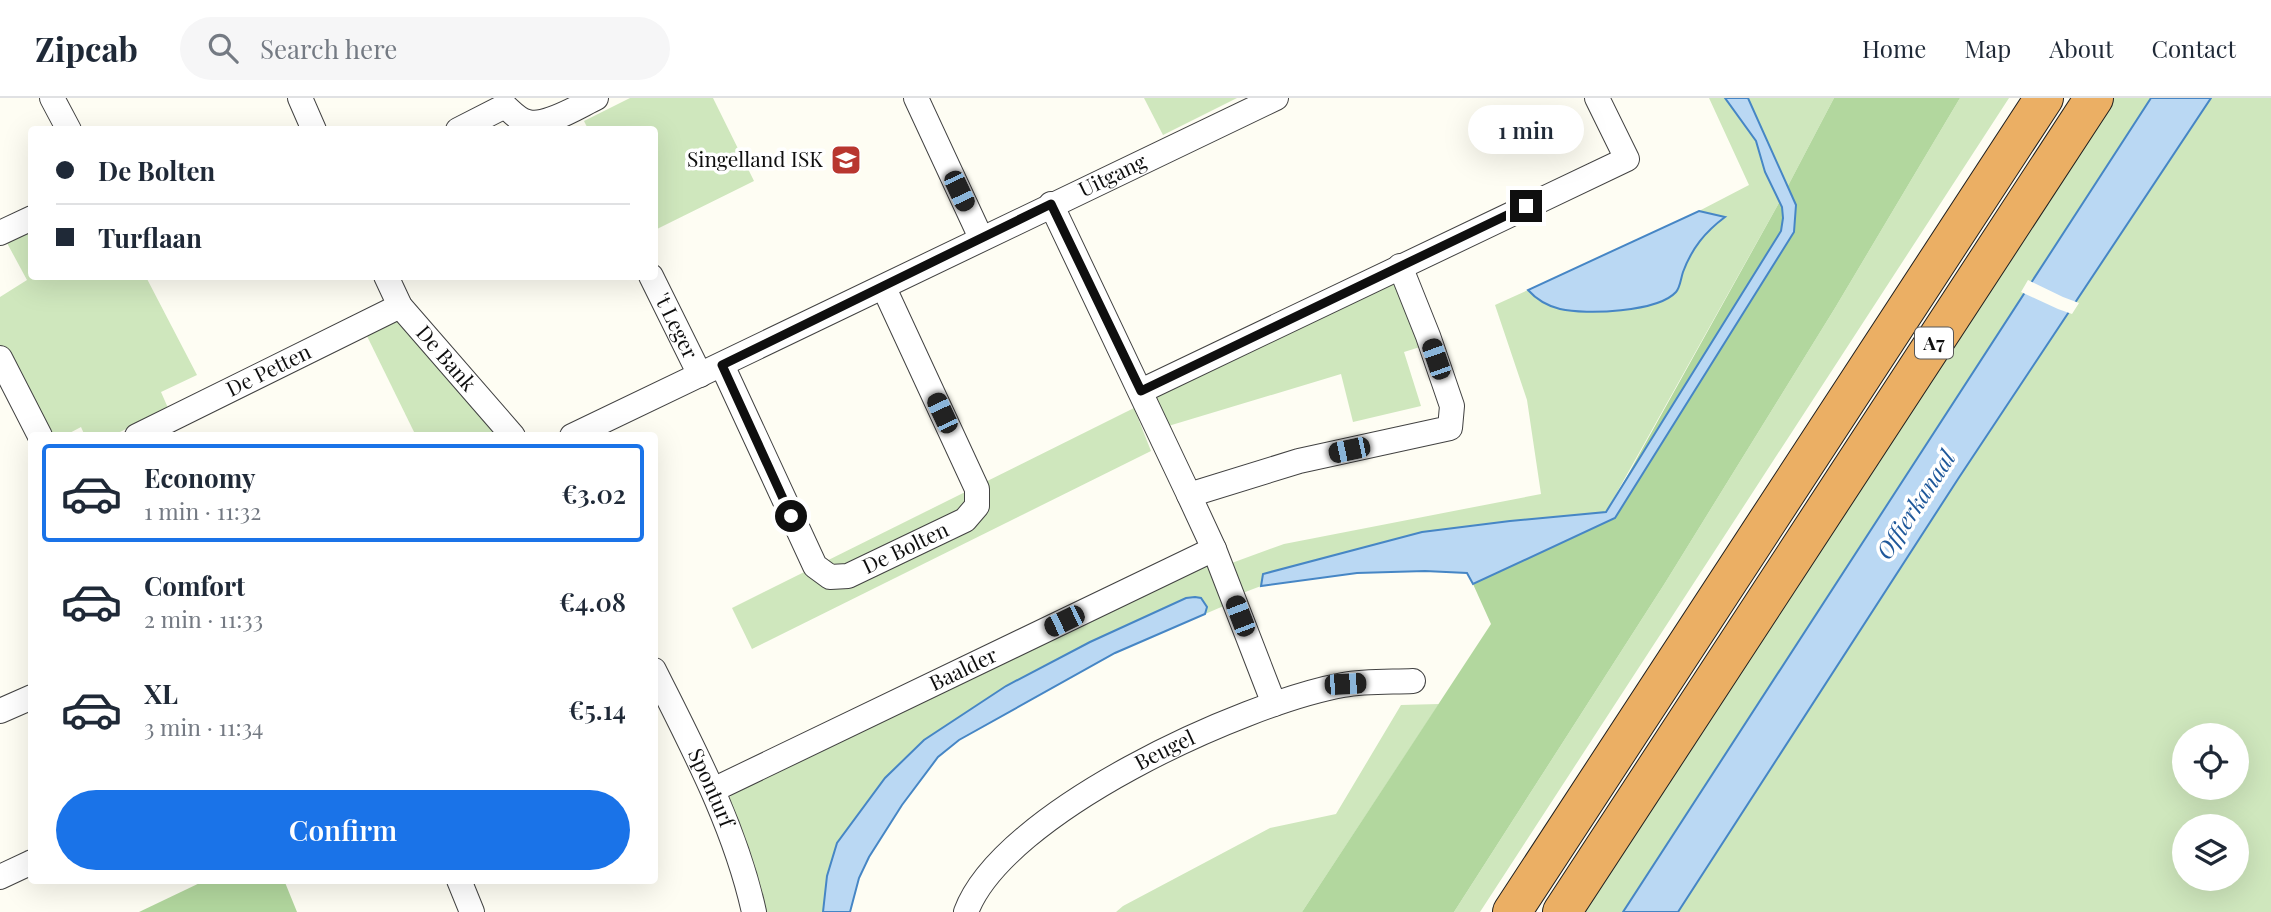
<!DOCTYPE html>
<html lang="en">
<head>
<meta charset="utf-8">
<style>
  body { margin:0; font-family:"Playfair Display",serif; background:#f6f6f7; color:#1f2937; height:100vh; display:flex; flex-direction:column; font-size:26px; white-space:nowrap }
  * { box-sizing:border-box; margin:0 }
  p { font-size:23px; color:#747a83 }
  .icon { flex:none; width:38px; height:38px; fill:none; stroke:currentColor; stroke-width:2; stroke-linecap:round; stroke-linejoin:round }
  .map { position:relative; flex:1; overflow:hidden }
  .details { position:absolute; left:28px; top:334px; width:630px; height:452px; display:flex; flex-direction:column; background:#fff; border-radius:7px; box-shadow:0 7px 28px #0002 }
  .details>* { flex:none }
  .banner { position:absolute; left:28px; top:28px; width:630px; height:154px; border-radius:7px; box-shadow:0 7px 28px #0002; display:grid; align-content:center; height:154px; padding:0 28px; background:#fff }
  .buttons { position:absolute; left:2172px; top:625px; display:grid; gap:14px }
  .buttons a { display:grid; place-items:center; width:77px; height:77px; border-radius:50%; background:#fff; box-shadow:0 7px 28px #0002; font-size:35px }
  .end { position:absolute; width:32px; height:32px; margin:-16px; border:9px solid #0f0f0f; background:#fff; box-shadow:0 0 0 4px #fff }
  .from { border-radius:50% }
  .bubble { position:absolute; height:49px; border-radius:24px; background:#fff; box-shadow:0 7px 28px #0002; font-size:23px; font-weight:600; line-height:49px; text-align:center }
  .car { position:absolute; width:21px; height:42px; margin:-21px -10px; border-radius:9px; box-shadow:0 0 5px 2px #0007; background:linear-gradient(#222 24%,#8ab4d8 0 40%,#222 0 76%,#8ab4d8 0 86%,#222 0) }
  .banner b { display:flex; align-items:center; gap:24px; height:66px; font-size:26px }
  .banner b+b { border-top:2px solid #e0e1e3 }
  .banner i { width:18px; height:18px; background:#1f2937 }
  ul { padding:12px 0 0; list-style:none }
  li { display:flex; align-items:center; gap:21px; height:98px; margin:0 14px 10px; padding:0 14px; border:4px solid transparent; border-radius:7px }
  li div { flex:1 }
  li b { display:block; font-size:26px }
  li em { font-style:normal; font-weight:600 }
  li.on { border-color:#1a73e8 }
  li>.icon { width:63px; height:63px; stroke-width:1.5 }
  .button { display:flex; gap:14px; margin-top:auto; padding:14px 28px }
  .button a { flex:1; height:80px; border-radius:42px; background:#1a73e8; color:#fff; font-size:28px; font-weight:600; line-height:80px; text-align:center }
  header { display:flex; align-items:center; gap:42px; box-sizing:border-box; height:98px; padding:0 35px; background:#fff; border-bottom:2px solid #e0e1e3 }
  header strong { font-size:33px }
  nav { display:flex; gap:38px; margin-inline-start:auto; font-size:24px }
  .search { width:490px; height:63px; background:#f6f6f7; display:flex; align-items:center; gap:18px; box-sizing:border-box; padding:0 24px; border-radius:38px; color:#747a83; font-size:26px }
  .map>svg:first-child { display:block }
  .green { fill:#cfe7bd; fill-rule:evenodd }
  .forest { fill:#b2d79e }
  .water { fill:#bad8f3; stroke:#4686c5; stroke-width:2 }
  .pier { fill:#fefdf3 }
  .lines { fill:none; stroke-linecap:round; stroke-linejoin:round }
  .street-casing { stroke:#424242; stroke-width:26 }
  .highway-casing { stroke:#202020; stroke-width:40 }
  .street { stroke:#fff; stroke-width:24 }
  .highway { stroke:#ebaf64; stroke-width:38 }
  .route { stroke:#0f0f0f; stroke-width:9 }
  .labels { text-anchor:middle; stroke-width:7; stroke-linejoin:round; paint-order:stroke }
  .shield { fill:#fff; stroke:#575757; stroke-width:2 }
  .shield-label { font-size:19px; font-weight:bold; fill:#0f0f0f }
  .poi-label { font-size:21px; fill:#0f0f0f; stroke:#fff; text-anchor:end }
  .street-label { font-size:21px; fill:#0f0f0f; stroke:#fff }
  .water-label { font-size:23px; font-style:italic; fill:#1f589a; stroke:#fff }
</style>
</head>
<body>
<header>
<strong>Zipcab</strong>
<div class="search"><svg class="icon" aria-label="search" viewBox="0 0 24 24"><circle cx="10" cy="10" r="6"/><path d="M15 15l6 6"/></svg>Search here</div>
<nav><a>Home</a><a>Map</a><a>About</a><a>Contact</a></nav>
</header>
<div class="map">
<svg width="2271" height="814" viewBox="0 0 2271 814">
  <rect width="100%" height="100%" fill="#fefdf3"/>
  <g class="green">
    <path d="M 630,0 L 713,0 L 754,83 L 655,132 L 654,32 L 588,31 L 584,23 Z"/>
    <path d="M 1144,0 L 1237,0 L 1163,37 Z"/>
    <path d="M 1709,0 L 1834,0 L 1780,103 L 1606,414 L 1510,423 L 1422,434 L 1263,476 L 1261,488 L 1240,496 L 1229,466 L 1284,446 L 1541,396 L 1527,302 L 1495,207 L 1528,192 C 1536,201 1548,208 1560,211 C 1586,217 1656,214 1676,194 C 1680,190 1681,180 1683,174 C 1691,151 1705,134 1724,119 L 1699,113 L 1749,87 Z"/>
    <path d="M 1960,0 L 2009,0 L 1480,814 L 1454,814 L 1665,485 L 1835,210 Z"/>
    <path d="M 2114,0 L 2151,0 L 1623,814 L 1574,814 Z"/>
    <path d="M 2211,0 L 2271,0 L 2271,814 L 1678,814 L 1958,381 ZM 2184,637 L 2236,637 L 2236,690 L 2184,690 ZM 2184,728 L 2236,728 L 2236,780 L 2184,780 Z"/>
    <path d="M 31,131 L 32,178 L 146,179 L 197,277 L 161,294 L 168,310 L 112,338 L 85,338 L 81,329 L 64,338 L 47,338 L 0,247 L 0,199 L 27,182 L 7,145 Z"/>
    <path d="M 1394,178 L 1420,249 L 1404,254 L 1421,308 L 1353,324 L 1341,276 L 1165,329 L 1150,298 Z"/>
    <path d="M 397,218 L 501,338 L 416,338 L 365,234 Z"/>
    <path d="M 1134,310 L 1151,353 L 752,551 L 732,510 Z"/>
    <path d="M 1198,466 L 1212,468 L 1226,507 L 1205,516 L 1206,514 L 1186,500 L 1090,544 L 1006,588 L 924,642 L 827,778 L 823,814 L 766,814 L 741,734 L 725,707 L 732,696 Z"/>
    <path d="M 1439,606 L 1302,814 L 1116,814 L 1123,808 L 1270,730 L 1336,716 L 1401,607 Z"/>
  </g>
  <g class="forest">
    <path d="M 1834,0 L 1960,0 L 1835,210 L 1665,485 L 1454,814 L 1302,814 L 1491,526 L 1473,486 L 1600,427 L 1780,103 Z"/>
    <path d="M 206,782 L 284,782 L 297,814 L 139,814 Z"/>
  </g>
  <g class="water">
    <path d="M 1725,0 L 1748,0 L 1796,107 L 1794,134 L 1615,420 L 1473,486 L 1467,475 L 1425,473 L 1357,475 L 1261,488 L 1263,476 L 1422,434 L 1510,423 L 1606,414 L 1781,133 L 1783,120 L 1782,109 L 1765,74 L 1756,43 Z"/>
    <path d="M 2151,0 L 2211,0 L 1958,381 L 1678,814 L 1623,814 Z"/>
    <path d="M 1699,113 L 1725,119 C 1705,134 1692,150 1683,174 C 1681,180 1680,190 1676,194 C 1658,214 1586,217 1560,211 C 1548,208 1536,201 1528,192 Z"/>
    <path d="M 1195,499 L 1201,500 L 1207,509 L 1205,516 L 1115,555 L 959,642 L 938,659 L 902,707 L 869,759 L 859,780 L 850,814 L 823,814 L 827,778 L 837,745 L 885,680 L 924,642 L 1006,588 L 1090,544 L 1186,500 Z"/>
  </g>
  <path class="pier" d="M 2028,182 L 2063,199 L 2079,205 L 2072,216 L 2058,211 L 2021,194 Z"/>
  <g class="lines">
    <g class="street-casing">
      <g id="street">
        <path d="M 52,0 L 69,32"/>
        <path d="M 300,0 L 314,32"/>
        <path d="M 916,0 L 981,140"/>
        <path d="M 458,32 L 505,8 C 512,14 518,22 528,24 C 546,29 579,8 596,0"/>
        <path d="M 1051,106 L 1189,397"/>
        <path d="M 0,135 L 32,120"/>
        <path id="s1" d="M 386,178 L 400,208 L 513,338"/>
        <path id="s2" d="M 651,178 L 700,277"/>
        <path d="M 0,260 L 40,338"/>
        <path id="s3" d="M 722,267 L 815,468 L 830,479 L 848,478 L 965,422 L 977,408 L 977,391 L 884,190"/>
        <path d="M 1141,293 L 1627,61 L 1597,0"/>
        <path id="s4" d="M 137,338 L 400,208"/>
        <path id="s5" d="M 572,338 C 808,227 1041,111 1276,0"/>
        <path id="s6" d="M 654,572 C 693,650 735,728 754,814"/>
        <path d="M 1274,606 L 1214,451 L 1189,397 L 1299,363 L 1450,330 L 1452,308 L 1428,238 L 1400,168"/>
        <path d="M 0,613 L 32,599"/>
        <path id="s7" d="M 713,692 L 1214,451"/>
        <path d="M 0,779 L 32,764"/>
        <path d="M 459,782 L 472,814"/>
        <path id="s8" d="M 966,814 C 1003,714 1243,605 1343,587 C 1365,583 1390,584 1413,583"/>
      </g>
    </g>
    <g class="highway-casing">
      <g id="highway">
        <path d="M 1512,814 L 2044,0"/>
        <path d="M 1562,814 L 2094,0"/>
      </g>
    </g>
    <use href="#street" class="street"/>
    <use href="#highway" class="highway"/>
  </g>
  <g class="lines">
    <path class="route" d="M 791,418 L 722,267 L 1051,106 L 1141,293 L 1526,108"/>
  </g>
  <defs>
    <g id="school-square" transform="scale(1.575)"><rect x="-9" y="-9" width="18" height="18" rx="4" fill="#b8362f" stroke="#fff"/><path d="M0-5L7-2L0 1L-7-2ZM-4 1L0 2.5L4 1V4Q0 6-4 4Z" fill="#fff"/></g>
  </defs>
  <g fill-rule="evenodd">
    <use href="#school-square" x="846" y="62"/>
  </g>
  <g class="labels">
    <rect class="shield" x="1915" y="229.5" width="38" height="31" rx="5"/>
    <g class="shield-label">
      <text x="1934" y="252">A7</text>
    </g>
    <g class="poi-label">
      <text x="823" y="69">Singelland ISK</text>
    </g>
    <g class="street-label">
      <text dy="7" stroke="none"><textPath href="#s5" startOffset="600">Uitgang</textPath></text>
      <text dy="7" stroke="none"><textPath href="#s2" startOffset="56">'t Leger</textPath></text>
      <text dy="7" stroke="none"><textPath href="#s1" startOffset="103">De Bank</textPath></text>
      <text dy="7" stroke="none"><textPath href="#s4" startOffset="147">De Petten</textPath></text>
      <text dy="7" stroke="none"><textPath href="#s3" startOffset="322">De Bolten</textPath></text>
      <text dy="7" stroke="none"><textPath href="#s7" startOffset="278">Baalder</textPath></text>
      <text dy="7" stroke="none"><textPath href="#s8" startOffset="261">Beugel</textPath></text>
      <text dy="7" stroke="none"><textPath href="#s6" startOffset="131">Sponturf</textPath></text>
    </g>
    <g class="water-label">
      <text transform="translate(1916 407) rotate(-57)" y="8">Offierkanaal</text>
    </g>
  </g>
</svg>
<div class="buttons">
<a><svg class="icon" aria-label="locate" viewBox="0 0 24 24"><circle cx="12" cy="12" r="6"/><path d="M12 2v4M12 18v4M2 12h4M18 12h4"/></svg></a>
<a><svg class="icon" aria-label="layers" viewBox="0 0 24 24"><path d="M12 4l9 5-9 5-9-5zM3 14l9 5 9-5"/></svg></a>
</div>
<i class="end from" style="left:791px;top:418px"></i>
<i class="end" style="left:1526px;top:108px"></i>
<div class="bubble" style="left:1468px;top:7px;width:116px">1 min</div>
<i class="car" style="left:959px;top:93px;rotate:155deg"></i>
<i class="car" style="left:1436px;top:261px;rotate:341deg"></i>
<i class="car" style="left:942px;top:315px;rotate:335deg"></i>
<i class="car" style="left:1349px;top:352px;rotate:258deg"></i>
<i class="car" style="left:1240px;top:518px;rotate:339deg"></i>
<i class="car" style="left:1064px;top:523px;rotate:244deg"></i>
<i class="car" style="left:1345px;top:586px;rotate:87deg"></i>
<div class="banner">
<b><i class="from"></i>De Bolten</b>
<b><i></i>Turflaan</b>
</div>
<section class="details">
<ul>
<li class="on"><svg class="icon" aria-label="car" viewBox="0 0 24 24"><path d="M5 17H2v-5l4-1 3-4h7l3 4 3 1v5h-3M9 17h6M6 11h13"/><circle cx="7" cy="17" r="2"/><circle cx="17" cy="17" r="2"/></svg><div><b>Economy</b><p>1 min · 11:32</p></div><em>€3.02</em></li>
<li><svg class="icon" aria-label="car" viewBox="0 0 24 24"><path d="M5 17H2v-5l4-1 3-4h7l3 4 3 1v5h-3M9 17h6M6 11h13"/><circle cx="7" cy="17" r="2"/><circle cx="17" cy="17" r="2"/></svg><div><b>Comfort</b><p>2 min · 11:33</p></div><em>€4.08</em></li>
<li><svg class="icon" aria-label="car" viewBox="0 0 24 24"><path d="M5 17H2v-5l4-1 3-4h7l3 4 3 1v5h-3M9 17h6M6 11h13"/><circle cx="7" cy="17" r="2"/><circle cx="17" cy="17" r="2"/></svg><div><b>XL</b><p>3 min · 11:34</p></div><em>€5.14</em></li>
</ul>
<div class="button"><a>Confirm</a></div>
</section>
</div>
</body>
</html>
